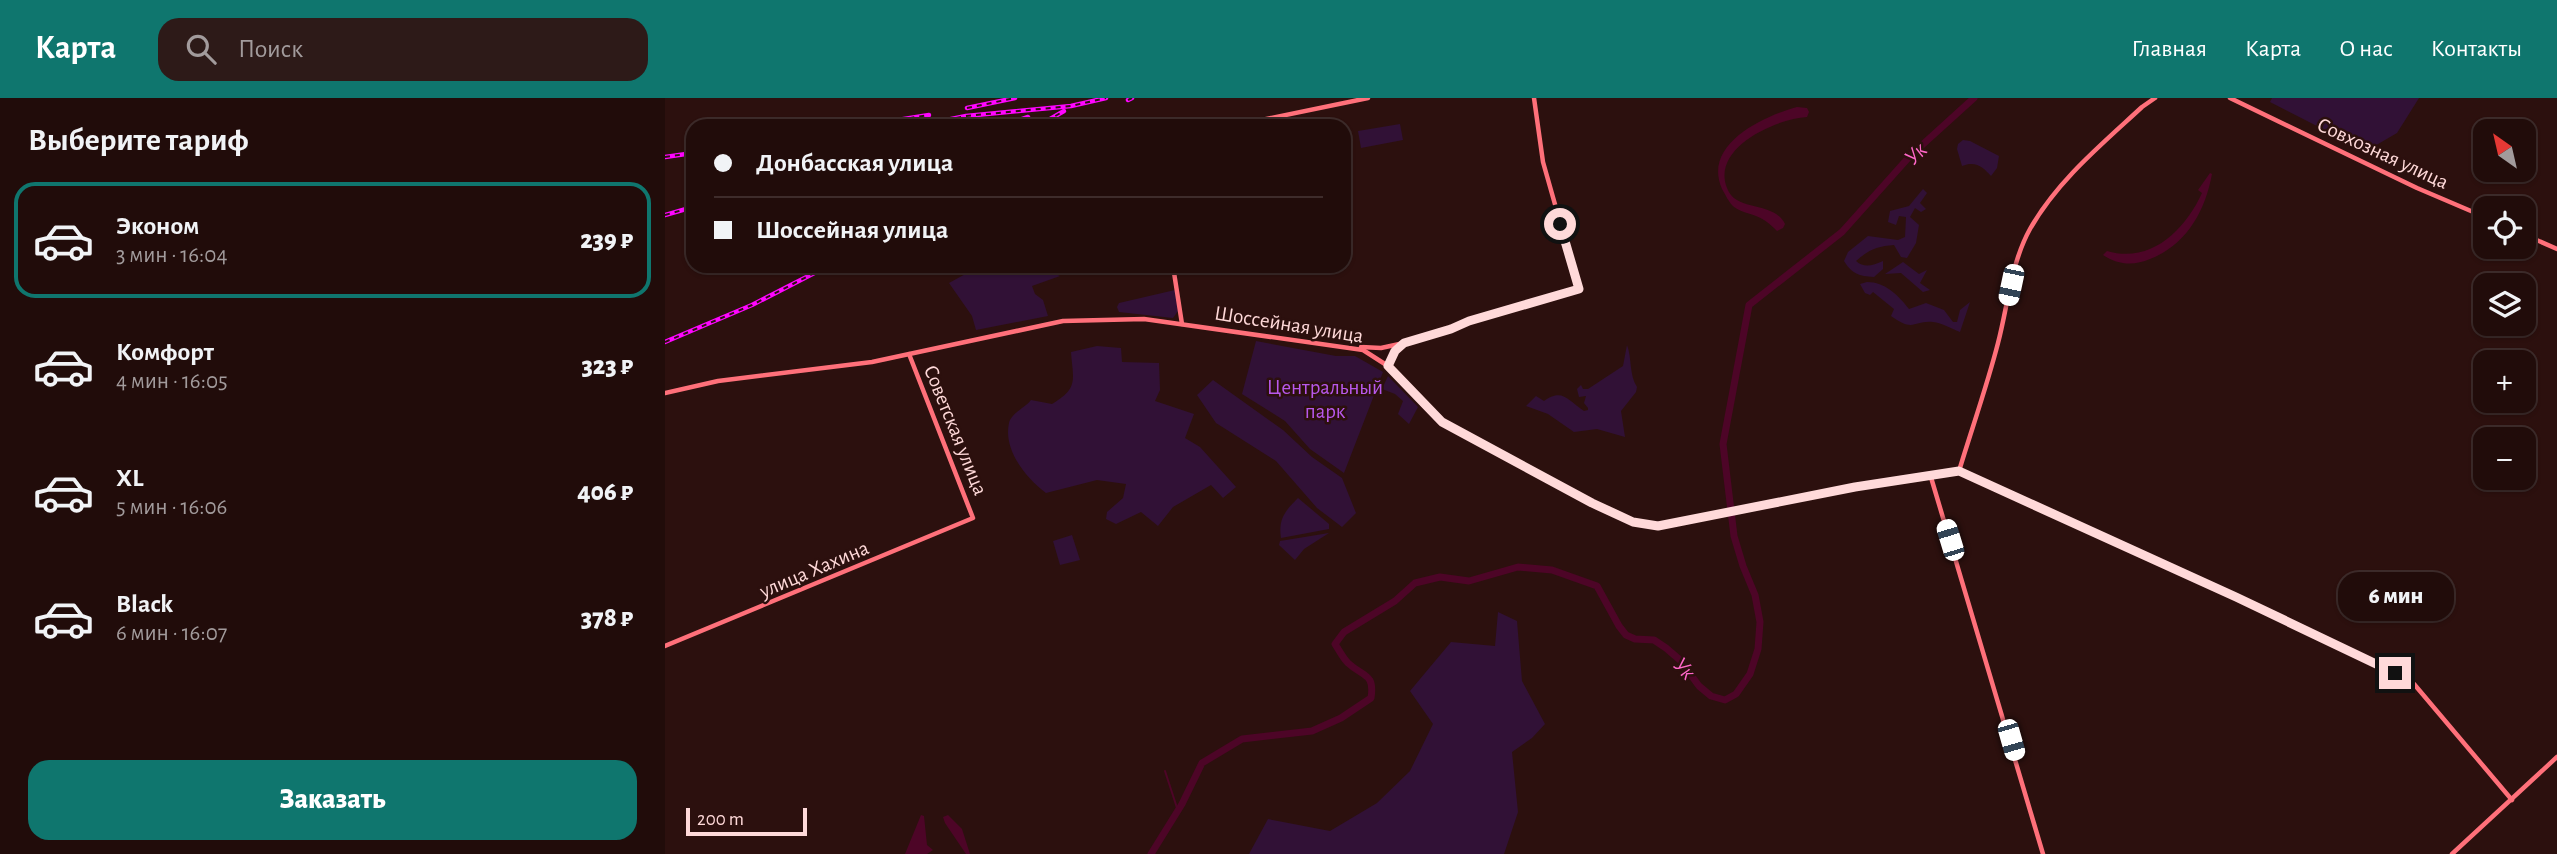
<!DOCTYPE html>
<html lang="ru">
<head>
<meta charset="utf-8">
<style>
  body { margin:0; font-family:"Alegreya Sans",sans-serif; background:#2d1a18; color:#f1f3f6; height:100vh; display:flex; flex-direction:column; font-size:26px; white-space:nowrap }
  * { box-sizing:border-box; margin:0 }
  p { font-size:23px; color:#a29b9c }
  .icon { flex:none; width:38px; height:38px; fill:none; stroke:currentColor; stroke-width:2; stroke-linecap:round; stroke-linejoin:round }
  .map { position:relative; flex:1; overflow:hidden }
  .details { display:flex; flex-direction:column; background:#210c0a; width:665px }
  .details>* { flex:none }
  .banner { position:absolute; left:21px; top:21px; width:665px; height:154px; border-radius:21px; box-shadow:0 2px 5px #0004,0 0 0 2px #3e2c2b; display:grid; align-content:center; height:154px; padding:0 28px; background:#210c0a }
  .needle { width:46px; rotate:326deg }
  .controls { position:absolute; left:1808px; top:21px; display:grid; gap:14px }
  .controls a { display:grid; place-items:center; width:63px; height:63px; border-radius:14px; background:#210c0a; box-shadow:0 2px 5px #0004,0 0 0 2px #3e2c2b; font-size:35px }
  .scale { position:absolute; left:21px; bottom:18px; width:121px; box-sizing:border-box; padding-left:7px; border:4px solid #ffd9d9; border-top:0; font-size:19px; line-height:24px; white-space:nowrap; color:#ffd9d9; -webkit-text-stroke:5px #2c100e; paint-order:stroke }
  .end { position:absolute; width:32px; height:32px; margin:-16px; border:9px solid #ffd9d9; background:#111; box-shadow:0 0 0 4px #111 }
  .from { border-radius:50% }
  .bubble { position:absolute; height:49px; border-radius:21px; background:#210c0a; box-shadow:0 2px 5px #0004,0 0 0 2px #3e2c2b; font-size:23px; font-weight:800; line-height:49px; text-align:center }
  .car { position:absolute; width:21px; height:42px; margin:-21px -10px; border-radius:9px; box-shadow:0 0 5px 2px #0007; background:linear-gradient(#fff 24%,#345 0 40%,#fff 0 76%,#345 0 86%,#fff 0) }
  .banner b { display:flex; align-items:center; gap:24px; height:66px; font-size:26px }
  .banner b+b { border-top:2px solid #3e2c2b }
  .banner i { width:18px; height:18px; background:#f1f3f6 }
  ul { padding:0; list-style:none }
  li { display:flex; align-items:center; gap:21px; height:116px; margin:0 14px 10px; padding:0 14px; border:4px solid transparent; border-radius:21px }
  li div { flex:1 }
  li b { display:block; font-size:26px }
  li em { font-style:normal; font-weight:800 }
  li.current { border-color:#0f766e }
  li>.icon { width:63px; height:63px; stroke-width:1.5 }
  h2 { padding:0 28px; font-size:32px; line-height:84px }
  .button { display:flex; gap:14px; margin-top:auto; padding:14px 28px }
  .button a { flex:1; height:80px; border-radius:21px; background:#0f766e; color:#fff; font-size:28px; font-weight:800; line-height:80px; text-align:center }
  header { display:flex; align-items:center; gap:42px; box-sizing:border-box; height:98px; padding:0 35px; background:#0f766e; color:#fff }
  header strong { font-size:33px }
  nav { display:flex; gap:38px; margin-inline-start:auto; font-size:24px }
  .search { width:490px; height:63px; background:#2d1a18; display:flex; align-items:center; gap:18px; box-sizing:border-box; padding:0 24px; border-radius:21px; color:#a29b9c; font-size:26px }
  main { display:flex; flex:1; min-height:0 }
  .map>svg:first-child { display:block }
  .green { fill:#311136 }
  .water { fill:#4d0527 }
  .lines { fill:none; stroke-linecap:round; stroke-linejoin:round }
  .stream { stroke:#4d0527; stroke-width:2 }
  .river { stroke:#4d0527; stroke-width:7 }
  .secondary { stroke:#ff707a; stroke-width:4.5 }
  .rail-casing { stroke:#ff05ff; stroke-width:4.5 }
  .rail { stroke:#2c100e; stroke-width:2; stroke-dasharray:5; stroke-linecap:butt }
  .route { stroke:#ffd9d9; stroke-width:9 }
  .labels { text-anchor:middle; stroke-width:5; stroke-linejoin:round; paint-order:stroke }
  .street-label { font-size:21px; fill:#ffd9d9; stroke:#2c100e }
  .park-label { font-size:21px; fill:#b858ec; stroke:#2c100e }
  .water-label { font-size:23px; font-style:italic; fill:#ff67c8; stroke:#2c100e }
</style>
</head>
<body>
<header>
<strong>Карта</strong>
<div class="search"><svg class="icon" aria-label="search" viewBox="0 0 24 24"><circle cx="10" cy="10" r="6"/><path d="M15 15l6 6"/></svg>Поиск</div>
<nav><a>Главная</a><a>Карта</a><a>О нас</a><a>Контакты</a></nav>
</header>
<main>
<section class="details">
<h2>Выберите тариф</h2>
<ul>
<li class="current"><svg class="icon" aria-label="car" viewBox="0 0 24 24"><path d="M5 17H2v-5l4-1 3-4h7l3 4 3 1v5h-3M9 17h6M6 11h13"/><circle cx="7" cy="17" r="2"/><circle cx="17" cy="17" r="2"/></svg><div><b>Эконом</b><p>3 мин · 16:04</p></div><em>239 ₽</em></li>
<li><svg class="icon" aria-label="car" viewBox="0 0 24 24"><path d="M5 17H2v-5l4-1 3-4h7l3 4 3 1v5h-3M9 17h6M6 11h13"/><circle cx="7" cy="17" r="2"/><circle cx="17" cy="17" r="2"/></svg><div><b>Комфорт</b><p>4 мин · 16:05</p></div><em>323 ₽</em></li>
<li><svg class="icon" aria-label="car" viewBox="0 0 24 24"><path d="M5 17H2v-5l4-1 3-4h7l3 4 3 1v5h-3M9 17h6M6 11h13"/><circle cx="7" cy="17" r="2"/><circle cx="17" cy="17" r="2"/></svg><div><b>XL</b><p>5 мин · 16:06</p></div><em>406 ₽</em></li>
<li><svg class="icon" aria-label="car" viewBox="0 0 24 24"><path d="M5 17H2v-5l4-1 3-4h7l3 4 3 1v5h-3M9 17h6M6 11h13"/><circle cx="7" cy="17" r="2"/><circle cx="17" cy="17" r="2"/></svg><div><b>Black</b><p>6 мин · 16:07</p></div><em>378 ₽</em></li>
</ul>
<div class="button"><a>Заказать</a></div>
</section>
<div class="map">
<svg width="1892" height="756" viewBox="0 0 1892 756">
  <rect width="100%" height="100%" fill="#2c100e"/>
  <g class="green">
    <path d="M 1607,0 L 1754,0 L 1732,35 L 1701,53 L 1605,4 Z"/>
    <path d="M 735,26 L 738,42 L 696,50 L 693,33 Z"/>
    <path d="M 1298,42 L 1305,43 L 1334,58 L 1332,70 L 1326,78 C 1319,70 1311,62 1297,68 L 1292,51 L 1293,46 Z"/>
    <path d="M 1258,91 L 1262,95 L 1255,105 L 1261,111 L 1256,114 L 1250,110 L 1245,119 L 1254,127 L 1251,145 L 1242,160 L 1236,159 L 1229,147 C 1213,148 1203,152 1191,163 C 1200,171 1208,167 1218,163 L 1218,171 L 1209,179 C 1194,178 1187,176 1179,163 L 1183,154 L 1203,138 L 1233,142 L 1240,139 L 1241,119 L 1234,118 L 1231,127 L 1223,124 L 1225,113 L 1244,108 Z"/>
    <path d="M 1238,164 L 1254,176 L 1262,172 L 1255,185 L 1265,192 L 1258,194 L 1236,175 L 1220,176 Z"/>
    <path d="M 315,168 L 373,168 L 395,178 L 367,188 L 370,196 L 378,202 L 383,218 L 311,232 L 307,218 L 284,185 Z"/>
    <path d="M 1202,184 C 1220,184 1233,197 1244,211 L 1261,205 L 1279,212 L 1288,224 L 1292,224 L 1295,212 L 1305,204 L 1295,234 C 1287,231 1277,225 1268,224 C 1249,222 1249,235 1226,218 L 1229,211 L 1208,194 L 1205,197 L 1200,195 L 1195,186 Z"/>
    <path d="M 510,192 L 513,213 L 508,220 L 454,214 L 452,209 L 454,205 Z"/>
    <path d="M 591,243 L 671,258 L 690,258 L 718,274 L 679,375 L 645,351 L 620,323 L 577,296 Z"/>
    <path d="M 962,247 C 967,260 964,277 972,289 L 971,294 L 956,313 L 960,339 L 932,331 L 909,334 L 883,316 L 861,308 L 871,298 L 879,303 C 898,290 902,302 919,313 L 923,312 L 923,310 L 919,305 L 921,298 L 914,299 L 912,291 L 916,287 L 918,291 L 923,291 L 958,268 Z"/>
    <path d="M 432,248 L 456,250 L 457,264 L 494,265 L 495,292 L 490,303 L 529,316 L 520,340 L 535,349 L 571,389 L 558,400 L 546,387 L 508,409 L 493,428 L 476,414 L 451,426 L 441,421 L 442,414 L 458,400 L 461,386 L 432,382 L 381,395 C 361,380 338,352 344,325 C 346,315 360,310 366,302 L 387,306 C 414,290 408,282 406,254 Z"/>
    <path d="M 723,278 L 753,309 L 744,326 L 733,316 L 738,303 L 730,296 L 717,291 Z"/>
    <path d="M 548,282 L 618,332 L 647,359 L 677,380 L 691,415 L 677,429 L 652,410 L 611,363 L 551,325 L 532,297 Z"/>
    <path d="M 633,400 L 664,426 L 664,431 L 616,440 C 613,421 620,413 633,400 Z"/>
    <path d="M 664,435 L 639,451 L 630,462 L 614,447 L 615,443 Z"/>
    <path d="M 407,437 L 415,462 L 395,467 L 388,443 Z"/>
    <path d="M 833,514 L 852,523 L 857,583 L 880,626 L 867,640 L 847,654 L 853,714 L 839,756 L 584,756 L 603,721 L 665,733 L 712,705 L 745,673 L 768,626 L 745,593 L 786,544 L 830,548 Z"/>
  </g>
  <g class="water">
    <path d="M 1132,9 L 1142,10 L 1144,14 L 1142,19 C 1110,21 1046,50 1062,90 C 1071,115 1108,102 1120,126 L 1118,130 L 1112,133 C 1108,129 1104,125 1099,122 C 1090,116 1077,115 1069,109 C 1064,105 1060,96 1057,91 C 1037,46 1099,18 1132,9 Z"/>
    <path d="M 1545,75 L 1547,76 C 1540,114 1521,147 1485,161 C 1469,168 1453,167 1438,157 L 1442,153 C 1486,166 1520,132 1537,95 L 1533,92 Z"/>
    <path d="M 256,717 L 259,718 L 262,747 L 268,752 L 262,756 L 240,756 Z"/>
    <path d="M 283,717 L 297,731 L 305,756 L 301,756 L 280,725 L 278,719 Z"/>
  </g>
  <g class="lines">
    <path class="stream" d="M 500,673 L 513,713"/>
    <path class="river" d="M 486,756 L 517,706 L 537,665 L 577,641 L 647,633 L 676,620 L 706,600 C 710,575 698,579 683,565 C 678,560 674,552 670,546 L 679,534 L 730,503 L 750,485 L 775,479 L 804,483 L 853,469 L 887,472 L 932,488 L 954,528 L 961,537 L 970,541 L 989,542 L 1001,550 L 1015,562 L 1034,588 L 1046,598 L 1060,602 L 1071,596 L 1085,576 L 1093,551 L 1095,524 L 1090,497 L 1078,468 L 1069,438 L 1058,346 L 1084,207 L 1177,134 L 1245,58 L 1309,0"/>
    <g class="secondary">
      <path d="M 1565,0 L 1752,90 L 1820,119"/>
      <path d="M 568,28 L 703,0"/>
      <path d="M 1858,136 L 1892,151"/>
      <path d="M 508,168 L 517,226"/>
      <path d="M 696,249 L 716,250 L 739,245 L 779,233 L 804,223 L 914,191 L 878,64 L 869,0"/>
      <path d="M 723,268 L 726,259 L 736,247"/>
      <path d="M 0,295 L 53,283 L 207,264 L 398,223 L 479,221 L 698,252 L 723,268 L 763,312 L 785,329 L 927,405 L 968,424 L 993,428 L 1265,376 L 1294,373 L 1303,376 L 1571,499 L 1749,586 L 1847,702"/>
      <path d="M 1294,373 C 1307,330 1322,288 1333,245 C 1343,207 1346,165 1365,131 C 1392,83 1437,46 1477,9 L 1490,0"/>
      <path d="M 1265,376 L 1378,756"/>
      <path d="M 0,548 L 308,420 L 244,256"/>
      <path d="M 1787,756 L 1892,659"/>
    </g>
    <g class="rail-casing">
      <g id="rail">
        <path d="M 463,2 L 467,0"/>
        <path d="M 302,10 L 350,0"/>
        <path d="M 195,28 L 264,17"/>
        <path d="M 252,28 L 301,18 L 406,8 L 441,0"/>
        <path d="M 337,28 L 363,19"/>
        <path d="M 373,28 L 399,13"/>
        <path d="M 0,59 L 28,55"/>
        <path d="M 0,117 L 28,109"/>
        <path d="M 0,244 L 87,207 L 163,168"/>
      </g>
    </g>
    <use href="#rail" class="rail"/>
  </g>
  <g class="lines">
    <path class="route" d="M 895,126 L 914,191 L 804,223 L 786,231 L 739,245 L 730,253 L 723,268 L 777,324 L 927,405 L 968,424 L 993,428 L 1190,389 L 1294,373 L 1571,499 L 1730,575"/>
  </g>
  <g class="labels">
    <g class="street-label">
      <text transform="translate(1718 55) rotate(25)" y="7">Совхозная улица</text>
      <text transform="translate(624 226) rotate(9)" y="7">Шоссейная улица</text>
      <text transform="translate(291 332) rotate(68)" y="7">Советская улица</text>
      <text transform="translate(149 471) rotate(-23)" y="7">улица Хахина</text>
    </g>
    <g class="park-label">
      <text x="660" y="296">Центральный<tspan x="660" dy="24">парк</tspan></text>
    </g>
    <g class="water-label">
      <text transform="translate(1250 55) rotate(-45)" y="8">Ук</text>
      <text transform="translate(1020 570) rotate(47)" y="8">Ук</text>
    </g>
  </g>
</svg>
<div class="controls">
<a><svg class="needle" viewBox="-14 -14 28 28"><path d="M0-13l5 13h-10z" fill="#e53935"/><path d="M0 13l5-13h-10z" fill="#a29b9c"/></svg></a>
<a><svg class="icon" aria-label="locate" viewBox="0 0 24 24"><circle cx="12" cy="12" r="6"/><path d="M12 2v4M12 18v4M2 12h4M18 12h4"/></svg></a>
<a><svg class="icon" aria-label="layers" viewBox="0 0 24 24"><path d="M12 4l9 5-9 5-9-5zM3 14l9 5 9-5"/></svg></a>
<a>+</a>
<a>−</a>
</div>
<div class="scale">200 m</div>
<i class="end from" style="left:895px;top:126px"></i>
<i class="end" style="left:1730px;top:575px"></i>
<div class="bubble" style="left:1673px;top:474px;width:116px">6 мин</div>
<i class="car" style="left:1346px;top:187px;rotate:192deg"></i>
<i class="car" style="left:1285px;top:442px;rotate:343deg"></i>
<i class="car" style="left:1346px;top:642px;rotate:164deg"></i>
<div class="banner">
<b><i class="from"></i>Донбасская улица</b>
<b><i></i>Шоссейная улица</b>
</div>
</div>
</main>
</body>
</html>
